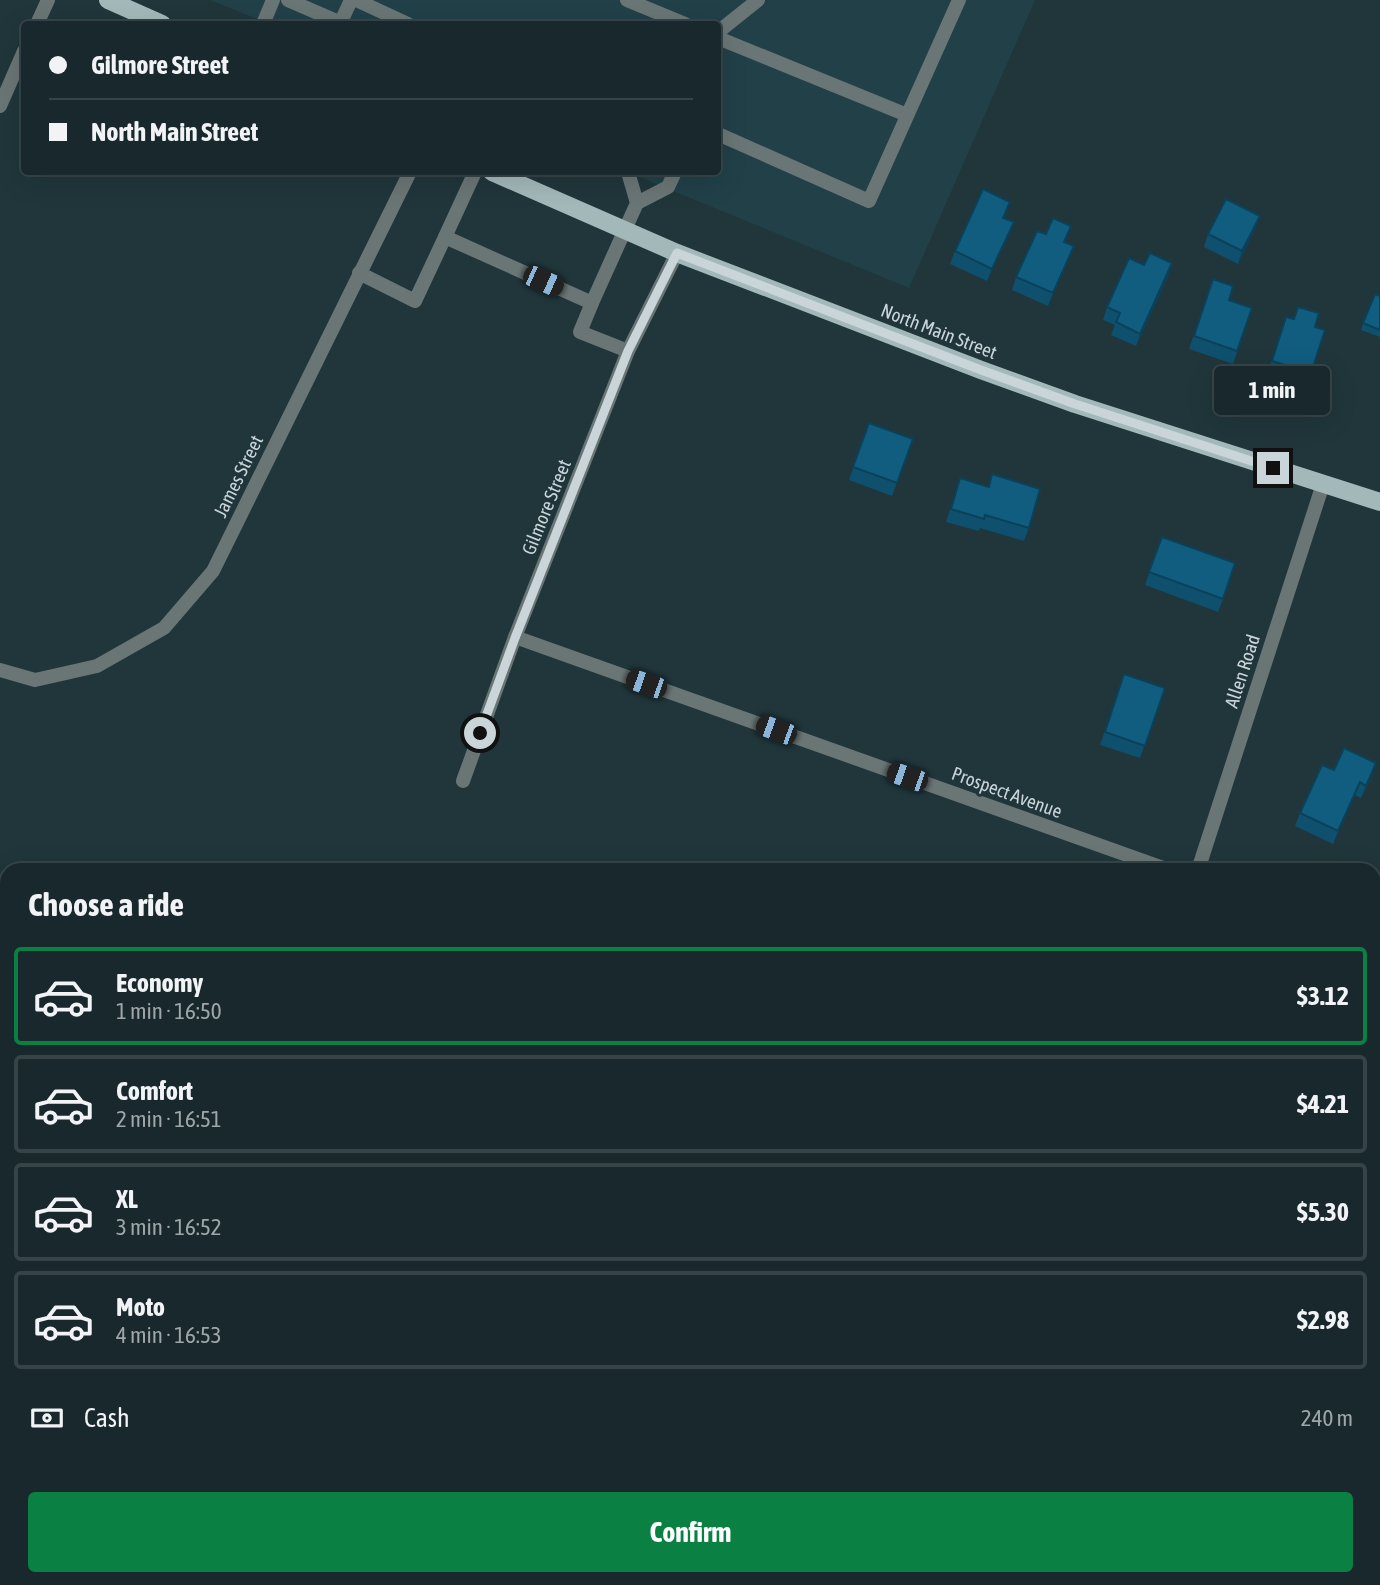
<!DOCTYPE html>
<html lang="en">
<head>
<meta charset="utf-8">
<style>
  body { margin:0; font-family:"Asap Condensed",sans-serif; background:#213034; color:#f1f3f6; height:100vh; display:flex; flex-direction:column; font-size:26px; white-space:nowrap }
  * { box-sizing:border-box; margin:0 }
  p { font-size:23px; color:#9fa6a9 }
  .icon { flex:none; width:38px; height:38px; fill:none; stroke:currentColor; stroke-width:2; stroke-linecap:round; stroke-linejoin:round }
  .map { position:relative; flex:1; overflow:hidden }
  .side { position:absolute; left:0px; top:863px; width:1381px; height:723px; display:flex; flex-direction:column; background:#18282c; border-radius:21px 21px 0 0; box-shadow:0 7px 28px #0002,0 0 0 2px #364448 }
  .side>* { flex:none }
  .hud { position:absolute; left:21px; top:21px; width:700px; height:154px; border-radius:7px; box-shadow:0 7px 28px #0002,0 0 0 2px #364448; display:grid; align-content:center; height:154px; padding:0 28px; background:#18282c }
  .end { position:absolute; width:32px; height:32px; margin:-16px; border:9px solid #c9d5d9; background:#111; box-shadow:0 0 0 4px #111 }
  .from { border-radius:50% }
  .bubble { position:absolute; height:49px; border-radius:7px; background:#18282c; box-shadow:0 7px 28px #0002,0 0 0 2px #364448; font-size:23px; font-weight:700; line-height:49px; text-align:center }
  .car { position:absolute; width:21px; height:42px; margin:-21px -10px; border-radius:9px; box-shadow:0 0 5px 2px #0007; background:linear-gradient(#222 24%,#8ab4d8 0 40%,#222 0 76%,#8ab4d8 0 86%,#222 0) }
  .hud b { display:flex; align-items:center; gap:24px; height:66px; font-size:26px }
  .hud b+b { border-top:2px solid #364448 }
  .hud i { width:18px; height:18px; background:#f1f3f6 }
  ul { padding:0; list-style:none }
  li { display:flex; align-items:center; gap:21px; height:98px; margin:0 14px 10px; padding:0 14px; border:4px solid #364448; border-radius:7px }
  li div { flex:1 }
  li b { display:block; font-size:26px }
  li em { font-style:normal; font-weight:700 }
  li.active { border-color:#0b8043 }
  li>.icon { width:63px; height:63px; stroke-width:1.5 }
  h2 { padding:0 28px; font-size:32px; line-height:84px }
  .pay { display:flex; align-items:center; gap:18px; height:77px; padding:0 28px; font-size:26px }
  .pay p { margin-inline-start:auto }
  .action { display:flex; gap:14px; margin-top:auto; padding:14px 28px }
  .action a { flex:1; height:80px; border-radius:7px; background:#0b8043; color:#fff; font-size:28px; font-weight:700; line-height:80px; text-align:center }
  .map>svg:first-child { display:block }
  .built { fill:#214048 }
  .water { fill:#001734 }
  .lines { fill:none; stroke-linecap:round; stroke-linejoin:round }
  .lane { stroke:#6a7575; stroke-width:14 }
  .street { stroke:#6a7575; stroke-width:14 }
  .primary { stroke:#a2b8b9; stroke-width:18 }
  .wall { fill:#0e506d }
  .shaded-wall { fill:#0b4159 }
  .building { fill:#105d7f; stroke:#0b4159; stroke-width:2 }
  .route { stroke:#c9d5d9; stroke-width:9 }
  .labels { text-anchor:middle; stroke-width:6; stroke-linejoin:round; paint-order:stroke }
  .street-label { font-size:19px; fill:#c9d5d9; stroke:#20363b }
</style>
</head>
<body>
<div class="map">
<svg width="1380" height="1585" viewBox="0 0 1380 1585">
  <rect width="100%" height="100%" fill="#20363b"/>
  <path class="built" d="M 210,0 L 1035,0 L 909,288 L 627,172 L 718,172 L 718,24 L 270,24 Z"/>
  <path class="water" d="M 0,950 L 7,953 L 7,1578 L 1374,1578 L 1374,1477 L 1380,1480 L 1380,1585 L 0,1585 Z"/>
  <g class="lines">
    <g class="lane">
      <path d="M 288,0 L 341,23"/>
      <path d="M 356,0 L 408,24"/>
      <path d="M 627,0 L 685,24"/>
      <path d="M 263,24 L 273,0"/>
      <path d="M 340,24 L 351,0"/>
      <path d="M 718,32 L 758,0"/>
      <path d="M 718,38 L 907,115"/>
      <path d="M 718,134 L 869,201 L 959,0"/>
      <path d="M 475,172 L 445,237 L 592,303 L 637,203 L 628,172"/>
      <path d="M 637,203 L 668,187 L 675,172"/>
      <path d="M 359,273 L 415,301 L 445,237"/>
      <path d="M 592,303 L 580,332 L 628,351"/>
    </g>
    <g class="street">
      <path d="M 37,24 L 48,0"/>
      <path d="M 0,106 L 24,51"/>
      <path d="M 515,637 L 1169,870"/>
      <path d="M 0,670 L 35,680 L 97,666 L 164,628 L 213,571 L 410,172"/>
      <path d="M 463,781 L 515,637 L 628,351 L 677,253"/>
      <path d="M 1198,870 L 1323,484"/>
    </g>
    <g class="primary">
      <path d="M 108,0 L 162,24"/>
      <path d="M 492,172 L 677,253 L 981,370 L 1075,404 L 1380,502"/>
    </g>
  </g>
  <g class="wall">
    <path d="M 1260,216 L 1255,229 L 1238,264 L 1204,247 L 1208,234 Z"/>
    <path d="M 1004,218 L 1014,222 L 1009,235 L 987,281 L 950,264 L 955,251 Z"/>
    <path d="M 1065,242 L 1074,246 L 1048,306 L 1012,290 L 1016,277 Z"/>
    <path d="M 1172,263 L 1168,276 L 1136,346 L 1111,335 L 1115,325 L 1103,320 L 1107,307 L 1144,265 Z"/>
    <path d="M 1213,279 L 1229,300 L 1252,308 L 1233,364 L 1189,349 Z"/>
    <path d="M 1380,296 L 1380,337 L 1361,330 L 1363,323 Z"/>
    <path d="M 1298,307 L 1315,327 L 1311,373 L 1306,386 L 1267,374 L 1286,317 L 1293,319 Z"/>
    <path d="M 869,423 L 913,439 L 892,496 L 849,480 Z"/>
    <path d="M 992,474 L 1029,528 L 1024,541 L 980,528 L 979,531 L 946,522 L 960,478 L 988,487 Z"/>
    <path d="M 1162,537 L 1223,599 L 1218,612 L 1145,585 Z"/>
    <path d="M 1124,674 L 1165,688 L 1140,758 L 1100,745 Z"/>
    <path d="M 1334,770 L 1372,776 L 1361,798 L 1355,795 L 1333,844 L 1295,826 L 1300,813 Z"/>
  </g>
  <g class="shaded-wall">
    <path d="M 1260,216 L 1255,229 L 1238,264 L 1242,251 Z"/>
    <path d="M 1014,222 L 1009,235 L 987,281 L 992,269 Z"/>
    <path d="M 1074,246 L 1069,259 L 1048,306 L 1053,293 Z"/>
    <path d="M 1172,263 L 1168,276 L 1136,346 L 1140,334 Z"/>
    <path d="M 1376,763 L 1372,776 L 1361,798 L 1366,786 Z"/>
    <path d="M 1360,782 L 1355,795 L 1333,844 L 1338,831 Z"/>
  </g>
  <g class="building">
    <path d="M 983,189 L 1010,202 L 1003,218 L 1014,222 L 992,269 L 955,251 Z"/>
    <path d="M 1226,199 L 1260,216 L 1242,251 L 1208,234 Z"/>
    <path d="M 1053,218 L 1071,226 L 1064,242 L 1074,246 L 1053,293 L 1016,277 L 1037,231 L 1046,234 Z"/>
    <path d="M 1150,253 L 1172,263 L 1140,334 L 1116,322 L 1120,313 L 1107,307 L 1129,258 L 1144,265 Z"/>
    <path d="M 1213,279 L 1233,286 L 1229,300 L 1252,308 L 1237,351 L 1194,336 Z"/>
    <path d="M 1375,294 L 1380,296 L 1380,330 L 1363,323 Z"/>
    <path d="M 1298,307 L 1319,313 L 1315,327 L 1325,330 L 1311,373 L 1272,361 L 1286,317 L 1294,319 Z"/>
    <path d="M 869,423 L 913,439 L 897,483 L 853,467 Z"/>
    <path d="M 992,474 L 1040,489 L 1029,528 L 985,515 L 984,519 L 951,509 L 960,478 L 989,487 Z"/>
    <path d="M 1162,537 L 1235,563 L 1223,599 L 1149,572 Z"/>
    <path d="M 1124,674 L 1165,688 L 1145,746 L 1105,732 Z"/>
    <path d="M 1344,748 L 1376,763 L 1366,786 L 1360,782 L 1338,831 L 1300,813 L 1322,765 L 1334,770 Z"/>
  </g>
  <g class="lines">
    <path class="route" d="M 480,733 L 515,638 L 628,351 L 677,253 L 981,370 L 1075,404 L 1273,468"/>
  </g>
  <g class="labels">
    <g class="street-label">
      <text transform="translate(939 331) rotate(21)" y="7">North Main Street</text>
      <text transform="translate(238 476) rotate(-64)" y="7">James Street</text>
      <text transform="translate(546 507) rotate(-68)" y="7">Gilmore Street</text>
      <text transform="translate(1242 671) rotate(-72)" y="7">Allen Road</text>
      <text transform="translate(1007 792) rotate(20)" y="7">Prospect Avenue</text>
    </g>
  </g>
</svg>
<i class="end from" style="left:480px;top:733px"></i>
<i class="end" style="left:1273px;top:468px"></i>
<div class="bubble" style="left:1214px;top:366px;width:116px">1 min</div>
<i class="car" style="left:543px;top:281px;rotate:114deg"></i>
<i class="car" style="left:646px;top:684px;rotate:289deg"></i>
<i class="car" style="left:776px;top:730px;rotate:290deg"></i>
<i class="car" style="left:907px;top:777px;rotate:289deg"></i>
<div class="hud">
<b><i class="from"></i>Gilmore Street</b>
<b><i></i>North Main Street</b>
</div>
<section class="side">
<h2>Choose a ride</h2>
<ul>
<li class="active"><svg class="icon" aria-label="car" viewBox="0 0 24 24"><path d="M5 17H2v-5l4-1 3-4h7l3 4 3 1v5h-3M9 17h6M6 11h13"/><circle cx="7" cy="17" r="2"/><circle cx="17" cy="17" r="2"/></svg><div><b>Economy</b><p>1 min · 16:50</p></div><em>$3.12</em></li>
<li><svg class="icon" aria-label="car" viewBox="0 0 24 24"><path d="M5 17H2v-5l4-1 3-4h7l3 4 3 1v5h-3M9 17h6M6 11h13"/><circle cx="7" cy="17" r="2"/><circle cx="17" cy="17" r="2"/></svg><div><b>Comfort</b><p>2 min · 16:51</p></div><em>$4.21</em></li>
<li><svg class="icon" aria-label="car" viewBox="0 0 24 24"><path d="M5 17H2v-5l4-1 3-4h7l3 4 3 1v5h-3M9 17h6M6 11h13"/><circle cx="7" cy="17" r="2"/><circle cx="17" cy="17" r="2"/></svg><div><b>XL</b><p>3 min · 16:52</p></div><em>$5.30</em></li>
<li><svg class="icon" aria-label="car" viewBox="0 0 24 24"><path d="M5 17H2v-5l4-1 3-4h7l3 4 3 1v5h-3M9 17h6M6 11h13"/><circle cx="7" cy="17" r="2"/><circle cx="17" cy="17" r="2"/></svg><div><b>Moto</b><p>4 min · 16:53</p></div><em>$2.98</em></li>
</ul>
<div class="pay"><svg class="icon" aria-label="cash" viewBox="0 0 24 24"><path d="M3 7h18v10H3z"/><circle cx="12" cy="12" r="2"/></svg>Cash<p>240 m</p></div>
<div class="action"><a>Confirm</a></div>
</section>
</div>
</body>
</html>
